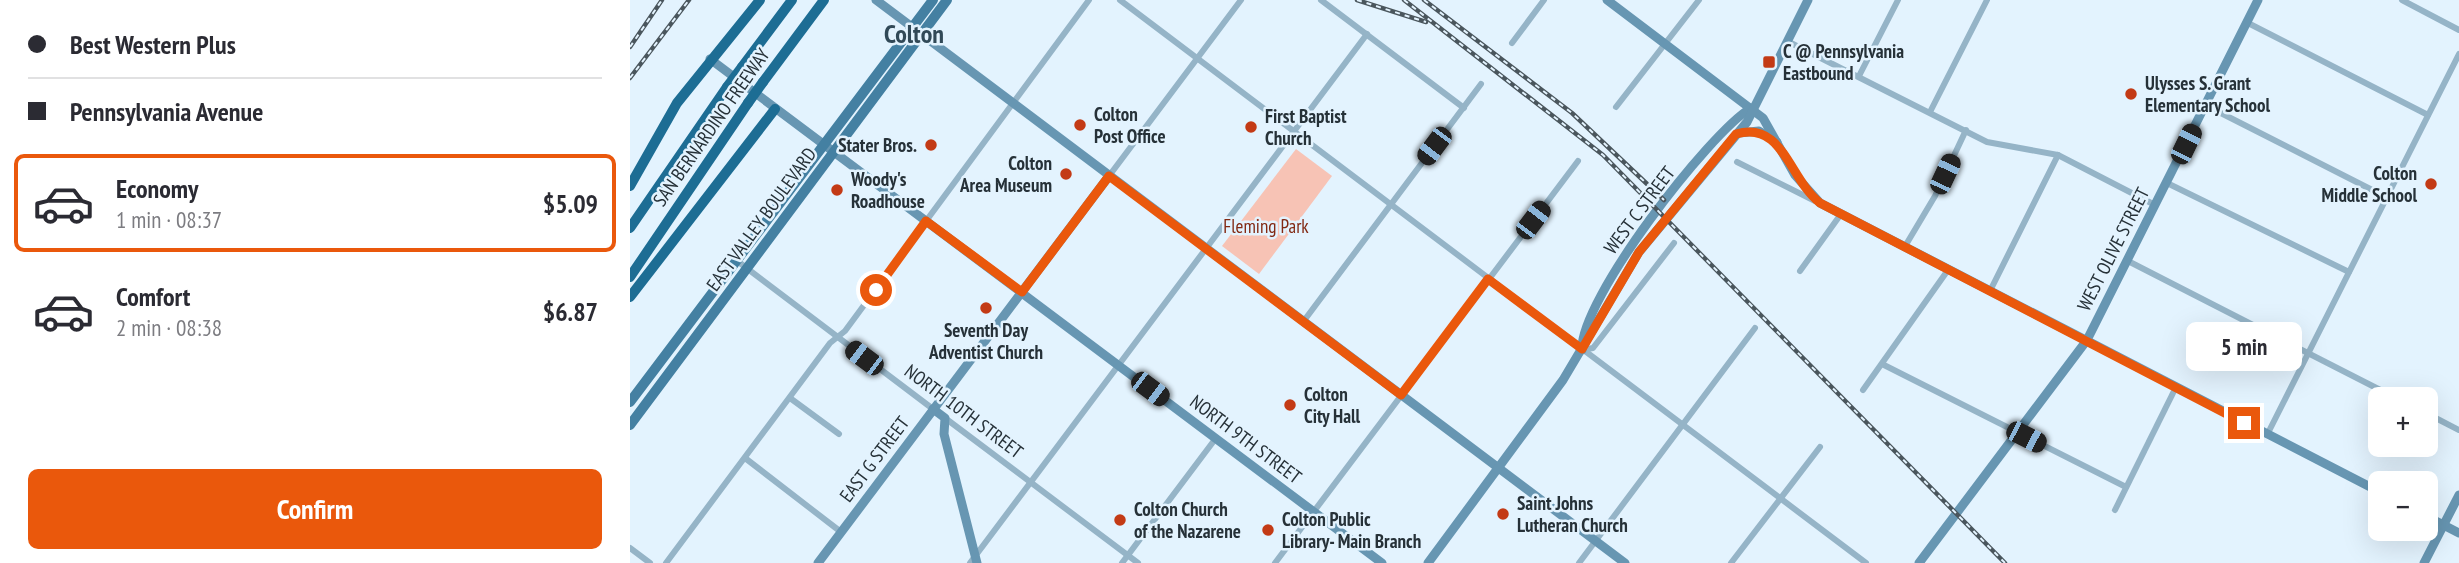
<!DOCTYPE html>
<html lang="en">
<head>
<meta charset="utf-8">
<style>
  body { margin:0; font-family:"PT Sans Narrow",sans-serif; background:#f7f7f7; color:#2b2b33; height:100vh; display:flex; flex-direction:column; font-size:26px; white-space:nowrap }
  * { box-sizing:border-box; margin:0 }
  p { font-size:23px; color:#7c7c81 }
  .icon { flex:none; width:38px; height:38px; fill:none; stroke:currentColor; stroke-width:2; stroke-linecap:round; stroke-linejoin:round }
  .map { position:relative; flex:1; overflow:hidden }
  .drawer { display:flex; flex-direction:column; background:#fff; width:630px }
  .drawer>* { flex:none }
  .top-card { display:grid; align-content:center; height:154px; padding:0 28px; background:#fff }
  .controls { position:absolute; left:1738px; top:387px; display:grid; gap:14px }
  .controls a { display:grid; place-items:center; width:70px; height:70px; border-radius:10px; background:#fff; box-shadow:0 7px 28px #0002; font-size:35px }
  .end { position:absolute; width:32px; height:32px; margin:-16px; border:9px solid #ea580c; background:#fff; box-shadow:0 0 0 4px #fff }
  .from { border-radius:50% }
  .bubble { position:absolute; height:49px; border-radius:10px; background:#fff; box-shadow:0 7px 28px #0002; font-size:23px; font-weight:600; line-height:49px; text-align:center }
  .car { position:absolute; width:21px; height:42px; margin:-21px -10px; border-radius:9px; box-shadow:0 0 5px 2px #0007; background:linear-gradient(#222 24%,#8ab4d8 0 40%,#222 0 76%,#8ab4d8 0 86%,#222 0) }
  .top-card b { display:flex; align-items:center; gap:24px; height:66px; font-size:26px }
  .top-card b+b { border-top:2px solid #e1e1e2 }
  .top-card i { width:18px; height:18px; background:#2b2b33 }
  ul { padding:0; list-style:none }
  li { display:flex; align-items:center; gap:21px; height:98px; margin:0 14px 10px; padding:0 14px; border:4px solid transparent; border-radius:10px }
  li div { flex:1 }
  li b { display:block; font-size:26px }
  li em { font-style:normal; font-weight:600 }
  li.active { border-color:#ea580c }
  li>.icon { width:63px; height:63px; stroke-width:1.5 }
  .button { display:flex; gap:14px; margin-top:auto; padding:14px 28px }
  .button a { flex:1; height:80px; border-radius:10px; background:#ea580c; color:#fff; font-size:28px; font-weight:600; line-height:80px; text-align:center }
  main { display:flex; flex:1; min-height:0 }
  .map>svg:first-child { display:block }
  .green { fill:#f7c3b5 }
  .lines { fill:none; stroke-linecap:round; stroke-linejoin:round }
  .street { stroke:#95b4c7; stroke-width:6 }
  .secondary { stroke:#6796b2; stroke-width:9 }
  .primary { stroke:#4480a2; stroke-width:10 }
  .highway { stroke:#1d6d94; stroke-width:10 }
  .rail-casing { stroke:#4a565d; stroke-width:4.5 }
  .rail { stroke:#e3f3fe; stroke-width:2; stroke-dasharray:5; stroke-linecap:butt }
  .highway-bridge { stroke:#1d6d94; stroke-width:10 }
  .route { stroke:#ea580c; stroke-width:9 }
  .poi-dot { fill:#c33a15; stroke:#e3f3fe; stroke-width:2.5 }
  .labels { text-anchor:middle; stroke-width:5; stroke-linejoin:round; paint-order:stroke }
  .poi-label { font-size:19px; font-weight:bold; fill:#263138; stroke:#e3f3fe; text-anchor:start }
  .street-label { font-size:19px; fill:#263138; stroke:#e3f3fe }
  .park-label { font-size:19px; fill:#822913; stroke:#e3f3fe }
  .district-label { font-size:26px; font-weight:bold; fill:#314957; stroke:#e3f3fe }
</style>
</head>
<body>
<main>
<section class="drawer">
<div class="top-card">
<b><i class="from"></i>Best Western Plus</b>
<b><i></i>Pennsylvania Avenue</b>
</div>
<ul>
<li class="active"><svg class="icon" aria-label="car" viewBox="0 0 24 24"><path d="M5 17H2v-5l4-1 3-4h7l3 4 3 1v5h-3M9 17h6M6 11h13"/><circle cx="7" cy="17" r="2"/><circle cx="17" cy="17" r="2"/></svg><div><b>Economy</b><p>1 min · 08:37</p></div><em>$5.09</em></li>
<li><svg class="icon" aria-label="car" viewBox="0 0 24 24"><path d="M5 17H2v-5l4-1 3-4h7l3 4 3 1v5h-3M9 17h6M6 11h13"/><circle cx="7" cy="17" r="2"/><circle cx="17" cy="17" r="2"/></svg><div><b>Comfort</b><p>2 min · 08:38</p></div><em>$6.87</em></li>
</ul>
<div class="button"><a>Confirm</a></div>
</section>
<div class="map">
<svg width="1829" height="563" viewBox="0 0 1829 563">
  <rect width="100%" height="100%" fill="#e3f3fe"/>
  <path class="green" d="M 666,149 L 702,176 L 629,274 L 592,246 Z"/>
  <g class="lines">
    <g class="street">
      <path d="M 490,0 L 1236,563"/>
      <path d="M 691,0 L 834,108"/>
      <path d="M 1772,0 L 1829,30"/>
      <path d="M 1616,22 L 1798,115"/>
      <path d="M 1157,41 L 1357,142 L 1428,155 L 1525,205"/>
      <path d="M 882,43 L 914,0"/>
      <path d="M 1229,76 L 1268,0"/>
      <path d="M 1575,105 L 1756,197"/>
      <path d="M 986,107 L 1069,0"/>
      <path d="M 1300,112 L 1357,0"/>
      <path d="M 1107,162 L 1185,201"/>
      <path d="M 479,176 L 611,0"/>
      <path d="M 1537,183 L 1719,272"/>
      <path d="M 1274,248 L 1305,196 L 1336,130"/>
      <path d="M 106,260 L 303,409"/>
      <path d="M 1496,260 L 1768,399"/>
      <path d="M 1170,271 L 1211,214"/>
      <path d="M 1360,291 L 1428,155"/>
      <path d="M 673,322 L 851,84"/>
      <path d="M 952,350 L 963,348 L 1044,243"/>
      <path d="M 1252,364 L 1496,487"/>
      <path d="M 1233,390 L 1318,270"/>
      <path d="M 160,398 L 209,434"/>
      <path d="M 1796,413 L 1829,430"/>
      <path d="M 315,418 L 508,563"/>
      <path d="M 1637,435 L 1829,54"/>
      <path d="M 115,458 L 211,532"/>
      <path d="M 1485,510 L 1546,387"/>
      <path d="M 0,548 L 20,563"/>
      <path d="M 36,563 L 200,343 L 215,331 L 459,0"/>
      <path d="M 340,563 L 737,34"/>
      <path d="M 492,563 L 586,438"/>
      <path d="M 645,563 L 948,161"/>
      <path d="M 949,563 L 1125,328"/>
      <path d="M 1101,563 L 1190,447"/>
    </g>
    <g class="secondary">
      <path d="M 246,0 L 995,563"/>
      <path d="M 977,0 L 1133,118 L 1165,175 L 1190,203 L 1750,492"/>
      <path d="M 80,59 L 752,563"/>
      <path d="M 1109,133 L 1129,131 L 1147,142"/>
      <path d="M 952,350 C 949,301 1079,133 1121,108"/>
      <path d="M 303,409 L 315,418 L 314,434 L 347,563"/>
      <path d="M 1796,516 L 1829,533"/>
      <path d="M 188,563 L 479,176"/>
      <path d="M 798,563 L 933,380 L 1009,252 L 1117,122 L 1178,0"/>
      <path d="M 1289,563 L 1457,340 L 1628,0"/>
      <path d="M 1794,563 L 1829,495"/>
    </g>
    <g class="primary">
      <path d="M 0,402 L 303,0"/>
      <path d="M 0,425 L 317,0"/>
    </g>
    <g class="highway">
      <path d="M 112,67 L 162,0"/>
      <path d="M 133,82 L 194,0"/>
      <path d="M 0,186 L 47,103 L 130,0"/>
      <path d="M 0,228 L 97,87"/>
      <path d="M 0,277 L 118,103"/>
      <path d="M 0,297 L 145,109"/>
    </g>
    <g class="rail-casing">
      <g id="rail">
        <path d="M 727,0 L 796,22"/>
        <path d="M 774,0 L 973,155 L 1375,563"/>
        <path d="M 794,0 L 942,113 L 1034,200"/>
        <path d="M 0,47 L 32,0"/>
        <path d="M 0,78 L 59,0"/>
      </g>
    </g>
    <use href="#rail" class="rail"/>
    <g class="highway-bridge">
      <path d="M 97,87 L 112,67"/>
      <path d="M 118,103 L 133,82"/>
    </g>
  </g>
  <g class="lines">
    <path class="route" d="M 246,290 L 296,221 L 392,292 L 479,176 L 771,395 L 858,279 L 952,349 L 1009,252 L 1106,134 C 1153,120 1159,179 1190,203 L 1614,423"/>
  </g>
  <g class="poi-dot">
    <rect x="1132" y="55" width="14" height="14" rx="3.5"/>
    <circle cx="1501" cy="94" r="7"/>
    <circle cx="450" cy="125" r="7"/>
    <circle cx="621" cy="127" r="7"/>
    <circle cx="301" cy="145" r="7"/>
    <circle cx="436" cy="174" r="7"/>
    <circle cx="1801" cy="184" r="7"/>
    <circle cx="207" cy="190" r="7"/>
    <circle cx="356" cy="308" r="7"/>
    <circle cx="660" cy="405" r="7"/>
    <circle cx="873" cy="514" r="7"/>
    <circle cx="490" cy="520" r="7"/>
    <circle cx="638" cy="530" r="7"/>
  </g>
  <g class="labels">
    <g class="poi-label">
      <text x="1153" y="58">C @ Pennsylvania<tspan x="1153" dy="22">Eastbound</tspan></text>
      <text x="1515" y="90">Ulysses S. Grant<tspan x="1515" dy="22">Elementary School</tspan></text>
      <text x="464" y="121">Colton<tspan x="464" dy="22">Post Office</tspan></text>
      <text x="635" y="123">First Baptist<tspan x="635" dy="22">Church</tspan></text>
      <text x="287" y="152" text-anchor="end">Stater Bros.</text>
      <text x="422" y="170" text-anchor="end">Colton<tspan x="422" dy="22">Area Museum</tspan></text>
      <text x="1787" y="180" text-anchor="end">Colton<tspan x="1787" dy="22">Middle School</tspan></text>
      <text x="221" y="186">Woody's<tspan x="221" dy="22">Roadhouse</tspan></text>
      <text x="356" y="337" text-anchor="middle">Seventh Day<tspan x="356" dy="22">Adventist Church</tspan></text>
      <text x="674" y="401">Colton<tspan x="674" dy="22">City Hall</tspan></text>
      <text x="887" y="510">Saint Johns<tspan x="887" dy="22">Lutheran Church</tspan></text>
      <text x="504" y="516">Colton Church<tspan x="504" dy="22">of the Nazarene</tspan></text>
      <text x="652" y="526">Colton Public<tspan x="652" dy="22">Library- Main Branch</tspan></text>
    </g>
    <g class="street-label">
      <text transform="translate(81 127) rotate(-55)" y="7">SAN BERNARDINO FREEWAY</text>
      <text transform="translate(1009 210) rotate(-53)" y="7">WEST C STREET</text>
      <text transform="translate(131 219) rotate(-54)" y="7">EAST VALLEY BOULEVARD</text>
      <text transform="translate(1483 249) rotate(-63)" y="7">WEST OLIVE STREET</text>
      <text transform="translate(334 411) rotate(37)" y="7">NORTH 10TH STREET</text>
      <text transform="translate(616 439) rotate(37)" y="7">NORTH 9TH STREET</text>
      <text transform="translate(244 459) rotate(-53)" y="7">EAST G STREET</text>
    </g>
    <g class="park-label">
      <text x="636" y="233">Fleming Park</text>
    </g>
    <g class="district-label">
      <text x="284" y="43">Colton</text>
    </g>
  </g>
</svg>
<div class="controls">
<a>+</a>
<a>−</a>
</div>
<i class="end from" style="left:246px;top:290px"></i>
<i class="end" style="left:1614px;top:423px"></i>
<div class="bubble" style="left:1556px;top:322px;width:116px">5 min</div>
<i class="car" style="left:1556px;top:144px;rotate:26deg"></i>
<i class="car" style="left:804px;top:146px;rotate:217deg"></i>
<i class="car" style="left:1315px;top:174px;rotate:25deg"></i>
<i class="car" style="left:903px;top:220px;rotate:37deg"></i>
<i class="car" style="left:234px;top:358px;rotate:307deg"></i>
<i class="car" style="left:520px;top:389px;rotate:127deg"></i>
<i class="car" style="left:1396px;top:437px;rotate:117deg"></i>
</div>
</main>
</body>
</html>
